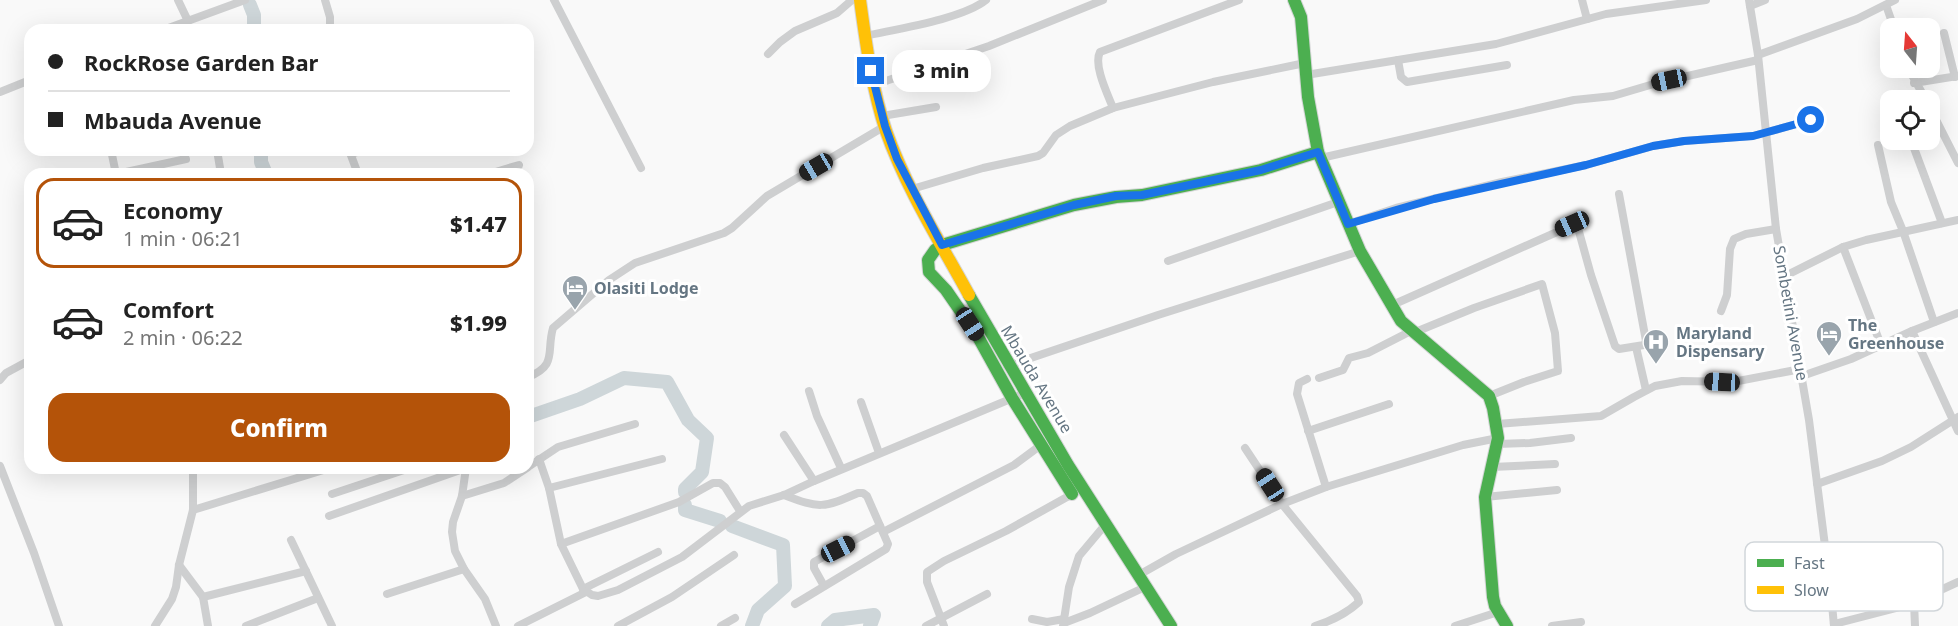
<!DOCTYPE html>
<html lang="en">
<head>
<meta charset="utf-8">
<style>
  body { margin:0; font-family:"Noto Sans",sans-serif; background:#f2f2f2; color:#222; height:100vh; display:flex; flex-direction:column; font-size:22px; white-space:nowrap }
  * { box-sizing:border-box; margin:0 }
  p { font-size:20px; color:#767676 }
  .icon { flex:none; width:33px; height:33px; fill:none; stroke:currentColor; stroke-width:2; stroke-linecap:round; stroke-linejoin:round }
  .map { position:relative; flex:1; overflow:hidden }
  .side { position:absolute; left:24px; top:168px; width:510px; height:306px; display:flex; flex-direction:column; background:#fff; border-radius:18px; box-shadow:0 6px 24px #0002 }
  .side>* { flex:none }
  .banner { position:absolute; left:24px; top:24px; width:510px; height:132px; border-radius:18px; box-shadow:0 6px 24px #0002; display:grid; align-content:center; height:132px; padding:0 24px; background:#fff }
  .needle { width:39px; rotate:343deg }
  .controls { position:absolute; left:1880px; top:18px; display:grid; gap:12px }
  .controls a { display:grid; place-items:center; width:60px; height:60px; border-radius:12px; background:#fff; box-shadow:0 6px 24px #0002; font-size:30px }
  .end { position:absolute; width:27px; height:27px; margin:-14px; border:8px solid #1a73e8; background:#fff; box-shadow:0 0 0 3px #fff }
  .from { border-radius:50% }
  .bubble { position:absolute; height:42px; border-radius:18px; background:#fff; box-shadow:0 6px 24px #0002; font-size:20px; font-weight:800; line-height:42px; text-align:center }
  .car { position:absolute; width:18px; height:36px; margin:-18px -9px; border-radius:8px; box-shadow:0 0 4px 2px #0007; background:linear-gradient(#222 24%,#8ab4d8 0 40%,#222 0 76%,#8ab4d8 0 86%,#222 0) }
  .banner b { display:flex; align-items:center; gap:21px; height:57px; font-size:22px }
  .banner b+b { border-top:2px solid #e0e0e0 }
  .banner i { width:15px; height:15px; background:#222 }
  ul { padding:10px 0 0; list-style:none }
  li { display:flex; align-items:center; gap:18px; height:90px; margin:0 12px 9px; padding:0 12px; border:3px solid transparent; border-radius:18px }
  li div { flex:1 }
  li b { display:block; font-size:22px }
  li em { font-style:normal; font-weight:800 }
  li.current { border-color:#b45309 }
  li>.icon { width:54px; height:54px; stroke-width:1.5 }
  .action { display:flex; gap:12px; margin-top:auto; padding:12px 24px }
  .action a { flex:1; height:69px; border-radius:18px; background:#b45309; color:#fff; font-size:24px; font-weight:800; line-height:69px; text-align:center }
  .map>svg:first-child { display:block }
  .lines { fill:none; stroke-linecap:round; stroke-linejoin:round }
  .river { stroke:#ced6d9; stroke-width:14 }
  .fast-casing { stroke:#d5d6d7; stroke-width:14 }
  .slow-casing { stroke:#d5d6d7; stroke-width:14 }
  .street { stroke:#cecfd0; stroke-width:8 }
  .fast { stroke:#4caf50; stroke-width:12 }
  .slow { stroke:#ffc107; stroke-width:12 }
  .route { stroke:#1a73e8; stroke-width:8 }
  .labels { text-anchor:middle; stroke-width:6; stroke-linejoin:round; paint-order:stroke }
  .poi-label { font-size:16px; font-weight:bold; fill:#657683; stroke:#fff; text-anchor:start }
  .street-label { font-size:16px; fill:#657683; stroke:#fff }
  .key { fill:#fff; stroke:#d1d6da; stroke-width:1.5 }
  .key-label { font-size:16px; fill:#657683 }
</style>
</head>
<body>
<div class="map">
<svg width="1958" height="626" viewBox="0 0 1958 626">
  <rect width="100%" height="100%" fill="#f9f9f9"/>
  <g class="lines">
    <g class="river">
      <path d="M 250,5 L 254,15 L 254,30"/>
      <path d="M 261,150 L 261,162 L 266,174"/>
      <path d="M 528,417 L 580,399 L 624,378 L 667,382 L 688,420 L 707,438 L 702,472 L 685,489 L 685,492"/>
      <path d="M 685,505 L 685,510 L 720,521"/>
      <path d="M 732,526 L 783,545 L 785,586 L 758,610 L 752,626"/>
      <path d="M 828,626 L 835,620 L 874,615 L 870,626"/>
    </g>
    <g class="fast-casing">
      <g id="fast">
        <path d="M 1294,0 L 1301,17 L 1308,97 L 1318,152 L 1360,251 L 1401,321 L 1489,396 L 1493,408 L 1498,438 L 1485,497 L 1493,597 L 1495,606 L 1507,626"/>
        <path d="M 969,295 L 1068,465 L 1171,626"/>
        <path d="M 1072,494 L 1012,398 L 977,335 L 946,290 L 929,272 L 928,260 L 935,250 L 942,245 L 1074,205 L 1116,197 L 1142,195 L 1261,170 L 1318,152"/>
      </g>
    </g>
    <g class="slow-casing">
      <path id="slow" d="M 860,0 C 866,44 872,89 886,131 C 906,188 940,242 969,295"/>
    </g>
    <g class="street">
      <path d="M 178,0 L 188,21"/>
      <path d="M 325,0 L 330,17 L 330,30"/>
      <path d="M 554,0 L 641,168"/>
      <path d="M 1582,0 L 1587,19"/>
      <path d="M 1749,0 L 1758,55 L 1776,229 L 1809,420 L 1831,593 L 1834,626"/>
      <path d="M 1886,5 L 1894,28"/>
      <path d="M 1750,6 L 1765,0"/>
      <path d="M 163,30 L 245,0"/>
      <path d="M 1944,33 L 1955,77"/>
      <path d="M 865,36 C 896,29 963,19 986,0"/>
      <path d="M 768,54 L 780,42 L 795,31 L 837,13 L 852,0"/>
      <path d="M 1758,55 L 1857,19 L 1895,0"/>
      <path d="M 1398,60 L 1401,77 L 1407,82 L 1507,65"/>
      <path d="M 1908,68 L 1926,100"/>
      <path d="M 1306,75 L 1496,44 L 1606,14 L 1706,0"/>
      <path d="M 1914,83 L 1958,76"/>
      <path d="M 874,85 L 989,46 L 1103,0"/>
      <path d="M 0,92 L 30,80"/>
      <path d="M 1896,96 L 1897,100"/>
      <path d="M 1929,106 L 1958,163"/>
      <path d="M 1113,108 C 1108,95 1093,65 1100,52 L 1239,0"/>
      <path d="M 882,116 L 936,107"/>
      <path d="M 1911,140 L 1942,223"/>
      <path d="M 1878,145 L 1891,202 L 1903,231 L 1934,322"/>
      <path d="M 111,150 L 116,174"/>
      <path d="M 217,150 L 221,174"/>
      <path d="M 349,150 L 358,174"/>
      <path d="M 351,154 L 364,150"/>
      <path d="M 1321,158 L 1574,100 L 1613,96 L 1657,83 L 1758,60"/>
      <path d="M 117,174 L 186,159"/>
      <path d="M 489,174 L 519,165"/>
      <path d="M 912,189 L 983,168 L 1038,156 L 1043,153 L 1056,135 L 1070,126 L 1113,108 L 1213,82 L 1305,63"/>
      <path d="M 1348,224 L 1396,208 L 1502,182 L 1586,165 L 1653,146 L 1684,141 L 1753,136 L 1811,120"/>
      <path d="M 1843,247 L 1881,345"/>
      <path d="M 1168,261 L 1338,202"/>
      <path d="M 1785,276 L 1843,247 L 1866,240 L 1958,220"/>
      <path d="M 1390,306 L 1575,224 L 1578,228 L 1591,275 L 1615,346 L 1619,349 L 1644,345 L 1646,341 L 1619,194"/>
      <path d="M 1721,311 L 1727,295 L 1730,249 L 1734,239 L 1746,234 L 1776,229"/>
      <path d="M 1912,331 L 1958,431"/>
      <path d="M 1413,333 L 1474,308 L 1542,284 L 1555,333 L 1558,371 L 1524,382 L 1489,396"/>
      <path d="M 1636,347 L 1646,390"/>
      <path d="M 1007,366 L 1158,315 L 1360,251"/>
      <path d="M 1802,376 L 1851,359 L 1912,331 L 1958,313"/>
      <path d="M 528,377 C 558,365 546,352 553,328 L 609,280 L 635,263 L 724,233 L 732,228 L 767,196 L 885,126"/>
      <path d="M 1319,378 L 1343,370 L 1349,358 L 1368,353 L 1411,331"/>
      <path d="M 1307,379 L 1299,383 L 1297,394 L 1326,487"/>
      <path d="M 0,380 L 6,373 L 30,360"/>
      <path d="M 809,391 L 817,416 L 841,468"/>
      <path d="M 861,402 L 879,453"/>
      <path d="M 1497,424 L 1601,416 L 1634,397 L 1655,386 L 1682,381 L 1733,382 L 1801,369"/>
      <path d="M 1308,431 L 1389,404"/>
      <path d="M 1497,444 L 1530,443 L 1571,438"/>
      <path d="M 1245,448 L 1282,504 L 1357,596 L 1359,602 C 1347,613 1331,621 1315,626"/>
      <path d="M 539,459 L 549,488 L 561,544 L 583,589 L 592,595 L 598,596 L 618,590 L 682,557 L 749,506 L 784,495 L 814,481 L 784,435"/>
      <path d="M 0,466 L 34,553 L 59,626"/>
      <path d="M 528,467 L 558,447 L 635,424"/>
      <path d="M 1492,467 L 1555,464"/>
      <path d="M 466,468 L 462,496 L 453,522 L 452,532 L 455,551 L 464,569 L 485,599 L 496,626"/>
      <path d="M 814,481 L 1025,393"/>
      <path d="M 1817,484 L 1882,461 L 1911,447 L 1958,417"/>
      <path d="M 549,488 L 662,459"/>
      <path d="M 332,494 L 410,468"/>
      <path d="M 784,495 C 820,509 823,508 858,493 L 863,493 L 867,496 L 888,544 L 886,549 L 795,604"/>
      <path d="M 462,496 L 504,483 L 527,468"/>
      <path d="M 1485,497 L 1557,490"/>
      <path d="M 193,510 L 330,468"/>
      <path d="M 329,516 L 466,468"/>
      <path d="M 883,532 L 1014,465 L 1041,445"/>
      <path d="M 291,540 L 332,626"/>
      <path d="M 561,544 L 679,502 L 713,483 L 720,483 L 725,487 L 740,511"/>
      <path d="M 179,565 L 203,597 L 306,571"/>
      <path d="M 1829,574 L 1908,554 L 1913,562 L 1921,598"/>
      <path d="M 1137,576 L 1176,554 L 1282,504 L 1326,487 L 1463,445 L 1498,438"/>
      <path d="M 824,586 L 814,568 L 814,562 L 880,526"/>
      <path d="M 583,589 L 658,552"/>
      <path d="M 387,594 L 464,569"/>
      <path d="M 203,597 L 208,626"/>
      <path d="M 1914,602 L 1915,626"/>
      <path d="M 1032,619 L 1047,622 L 1064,619"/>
      <path d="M 1064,623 L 1090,613 L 1145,587"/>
      <path d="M 1834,624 L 1908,605 L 1958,582"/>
      <path d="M 155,626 L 172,599 L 176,587 L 179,565 L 193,510 L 193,468"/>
      <path d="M 246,626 L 318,598"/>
      <path d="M 518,626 L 586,592"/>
      <path d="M 618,626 L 672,597 L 734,555"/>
      <path d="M 721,626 L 735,618"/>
      <path d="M 926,626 L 987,594"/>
      <path d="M 944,626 L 927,582 L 927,572 L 944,561 L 1006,531 L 1076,492"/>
      <path d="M 1063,626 L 1069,587 L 1079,556 L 1105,525"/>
      <path d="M 1455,626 L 1498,612"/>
      <path d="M 1552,626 L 1581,622"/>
    </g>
    <use href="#fast" class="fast"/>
    <use href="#slow" class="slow"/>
  </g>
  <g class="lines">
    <path class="route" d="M 871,71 L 885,126 L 897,159 L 942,245 L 1074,205 L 1116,196 L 1142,195 L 1261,170 L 1318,152 L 1348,224 L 1434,199 L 1586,165 L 1653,146 L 1684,141 L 1753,136 L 1811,120"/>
  </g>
  <defs>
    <g id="hotel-pin" transform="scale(1.35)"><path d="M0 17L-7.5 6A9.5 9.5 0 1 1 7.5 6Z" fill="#99a4ac" stroke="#fff"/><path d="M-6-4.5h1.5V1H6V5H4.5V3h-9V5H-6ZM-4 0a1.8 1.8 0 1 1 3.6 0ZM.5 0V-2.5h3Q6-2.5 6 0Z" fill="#fff"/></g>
    <g id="hospital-pin" transform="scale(1.35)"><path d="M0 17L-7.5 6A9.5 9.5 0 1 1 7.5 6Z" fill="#99a4ac" stroke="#fff"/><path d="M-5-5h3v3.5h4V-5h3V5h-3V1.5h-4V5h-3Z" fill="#fff"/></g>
  </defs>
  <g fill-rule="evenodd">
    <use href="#hotel-pin" x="575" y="288"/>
    <use href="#hotel-pin" x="1829" y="334"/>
    <use href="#hospital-pin" x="1656" y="342"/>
  </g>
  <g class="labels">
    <g class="poi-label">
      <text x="594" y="294">Olasiti Lodge</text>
      <text x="1848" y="331">The<tspan x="1848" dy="18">Greenhouse</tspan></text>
      <text x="1676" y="339">Maryland<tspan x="1676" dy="18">Dispensary</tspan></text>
    </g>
    <g class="street-label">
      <text transform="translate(1791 313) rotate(80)" y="6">Sombetini Avenue</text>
      <text transform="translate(1037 379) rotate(59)" y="6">Mbauda Avenue</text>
    </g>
  </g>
  <rect x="1745" y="542" width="198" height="69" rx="9" class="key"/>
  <rect x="1757" y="559" width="27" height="8" fill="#4caf50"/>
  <rect x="1757" y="586" width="27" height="8" fill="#ffc107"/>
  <g class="key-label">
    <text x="1794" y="569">Fast</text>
    <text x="1794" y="596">Slow</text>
  </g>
</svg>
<div class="controls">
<a><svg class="needle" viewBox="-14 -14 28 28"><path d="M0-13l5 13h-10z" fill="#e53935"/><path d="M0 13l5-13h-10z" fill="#767676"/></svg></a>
<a><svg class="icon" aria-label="locate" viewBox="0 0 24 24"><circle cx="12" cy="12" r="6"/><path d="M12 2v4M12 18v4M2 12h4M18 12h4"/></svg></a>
</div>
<i class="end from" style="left:1811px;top:120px"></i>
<i class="end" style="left:871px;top:71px"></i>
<div class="bubble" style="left:892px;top:50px;width:99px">3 min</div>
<i class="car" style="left:1669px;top:80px;rotate:258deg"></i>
<i class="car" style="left:816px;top:167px;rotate:240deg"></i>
<i class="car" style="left:1572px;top:224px;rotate:246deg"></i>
<i class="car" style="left:970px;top:324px;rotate:147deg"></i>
<i class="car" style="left:1722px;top:382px;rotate:273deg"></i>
<i class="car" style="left:1270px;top:485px;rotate:327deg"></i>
<i class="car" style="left:838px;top:549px;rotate:63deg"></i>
<div class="banner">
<b><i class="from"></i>RockRose Garden Bar</b>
<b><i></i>Mbauda Avenue</b>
</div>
<section class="side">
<ul>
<li class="current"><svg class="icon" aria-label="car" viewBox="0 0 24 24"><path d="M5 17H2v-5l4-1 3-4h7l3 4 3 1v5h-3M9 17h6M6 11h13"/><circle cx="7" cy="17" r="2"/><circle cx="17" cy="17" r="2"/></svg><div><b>Economy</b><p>1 min · 06:21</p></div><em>$1.47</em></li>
<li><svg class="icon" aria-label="car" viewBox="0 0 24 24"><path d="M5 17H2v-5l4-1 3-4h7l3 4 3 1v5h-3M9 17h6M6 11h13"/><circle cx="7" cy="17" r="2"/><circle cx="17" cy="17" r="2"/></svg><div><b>Comfort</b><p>2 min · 06:22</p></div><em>$1.99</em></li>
</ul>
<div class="action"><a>Confirm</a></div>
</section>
</div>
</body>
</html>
